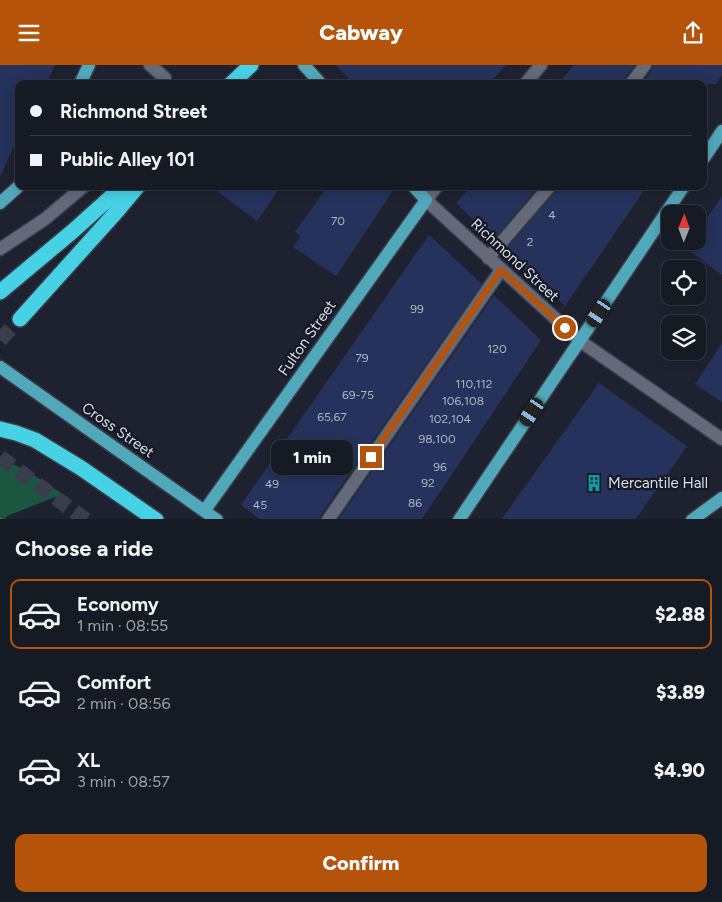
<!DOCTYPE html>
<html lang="en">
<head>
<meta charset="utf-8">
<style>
  body { margin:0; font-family:Figtree,sans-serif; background:#232731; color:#f1f3f6; height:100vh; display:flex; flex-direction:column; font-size:19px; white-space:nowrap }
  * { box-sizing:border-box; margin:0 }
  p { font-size:16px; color:#9ea1a6 }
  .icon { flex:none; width:28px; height:28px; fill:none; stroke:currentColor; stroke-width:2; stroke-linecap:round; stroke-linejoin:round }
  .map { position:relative; height:454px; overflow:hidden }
  .sheet { display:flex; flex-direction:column; background:#161a24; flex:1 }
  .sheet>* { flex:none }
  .top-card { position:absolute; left:15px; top:15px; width:692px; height:110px; border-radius:10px; box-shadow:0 2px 12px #0003,0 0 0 1px #353841; display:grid; align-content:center; height:110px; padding:0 15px; background:#161a24 }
  .needle { width:32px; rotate:1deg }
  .controls { position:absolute; left:661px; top:140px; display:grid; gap:10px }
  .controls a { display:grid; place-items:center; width:45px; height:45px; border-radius:10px; background:#161a24; box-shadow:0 2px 12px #0003,0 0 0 1px #353841; font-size:25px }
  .end { position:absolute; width:22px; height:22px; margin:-11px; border:6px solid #b45309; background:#fff; box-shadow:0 0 0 2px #fff }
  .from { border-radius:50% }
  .bubble { position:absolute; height:35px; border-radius:10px; background:#161a24; box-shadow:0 2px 12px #0003,0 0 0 1px #353841; font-size:16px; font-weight:800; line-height:35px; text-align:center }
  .car { position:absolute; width:15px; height:30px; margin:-15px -8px; border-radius:6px; box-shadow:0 0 4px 1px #0007; background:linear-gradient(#222 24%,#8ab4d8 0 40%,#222 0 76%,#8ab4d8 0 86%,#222 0) }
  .top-card b { display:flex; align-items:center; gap:18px; height:48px; font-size:19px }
  .top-card b+b { border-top:1px solid #353841 }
  .top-card i { width:12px; height:12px; background:#f1f3f6 }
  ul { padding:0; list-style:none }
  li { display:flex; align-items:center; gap:15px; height:70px; margin:0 10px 8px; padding:0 5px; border:2px solid transparent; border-radius:10px }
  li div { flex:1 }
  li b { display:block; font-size:19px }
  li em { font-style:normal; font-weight:800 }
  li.active { border-color:#b45309 }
  li>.icon { width:45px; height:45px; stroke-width:1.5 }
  h2 { padding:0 15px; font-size:22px; line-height:60px }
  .action { display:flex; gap:10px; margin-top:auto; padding:10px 15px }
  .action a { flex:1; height:58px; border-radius:10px; background:#b45309; color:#fff; font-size:20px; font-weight:800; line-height:58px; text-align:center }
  header { display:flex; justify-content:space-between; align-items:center; height:65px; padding:0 15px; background:#b45309; color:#fff; font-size:22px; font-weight:800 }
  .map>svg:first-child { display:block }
  .green { fill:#1b5740 }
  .building { fill:#26325c }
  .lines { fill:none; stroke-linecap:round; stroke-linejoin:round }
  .highway-tunnel { stroke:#3a3e4c; stroke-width:15; stroke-dasharray:15 8; stroke-linecap:butt }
  .minor-casing { stroke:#3b3f4a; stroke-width:15 }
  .major-casing { stroke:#3b3f4a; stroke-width:15 }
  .highway-casing { stroke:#3b3f4a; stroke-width:18 }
  .path { stroke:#696d79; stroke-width:3; stroke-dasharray:2.5 4; stroke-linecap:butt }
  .minor { stroke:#656a7b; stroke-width:12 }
  .major { stroke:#52a8bb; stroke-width:12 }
  .highway { stroke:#46d1e5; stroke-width:15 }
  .route { stroke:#b45309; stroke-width:6 }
  .labels { text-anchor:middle; stroke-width:4.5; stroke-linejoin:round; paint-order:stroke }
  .number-label { font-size:12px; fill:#aeb4c5 }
  .street-label { font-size:15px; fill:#dbdfe8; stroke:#151926 }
  .poi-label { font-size:15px; fill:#dbdfe8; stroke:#151926; text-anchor:start }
</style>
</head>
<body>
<header><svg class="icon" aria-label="menu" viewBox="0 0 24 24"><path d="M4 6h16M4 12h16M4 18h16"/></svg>Cabway<svg class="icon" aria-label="share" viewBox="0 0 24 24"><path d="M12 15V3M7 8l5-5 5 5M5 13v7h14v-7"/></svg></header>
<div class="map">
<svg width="722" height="455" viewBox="0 0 722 455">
  <rect width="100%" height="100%" fill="#1e2230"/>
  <path class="green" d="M 0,394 L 24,404 L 63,429 L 7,451 L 5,454 L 0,454 Z"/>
  <g class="building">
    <path d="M 0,0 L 55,0 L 46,19 L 19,19 L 19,69 L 0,112 Z"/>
    <path d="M 336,0 L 506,0 L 489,19 L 354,19 Z"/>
    <path d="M 574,0 L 635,0 L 624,14 L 623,19 L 558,19 Z"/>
    <path d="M 653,0 L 722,0 L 722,10 L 716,19 L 641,19 L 652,5 Z"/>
    <path d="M 210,121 L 281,121 L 257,156 Z"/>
    <path d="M 328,121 L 396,121 L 336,211 L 293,182 L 301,171 L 295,167 Z"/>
    <path d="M 471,121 L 539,121 L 494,174 L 456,138 Z"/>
    <path d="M 558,121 L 647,121 L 565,241 L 509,189 L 510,188 L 506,184 L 556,126 Z"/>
    <path d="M 722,131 L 722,210 L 686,183 L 691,176 L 698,176 L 698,166 Z"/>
    <path d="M 429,170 L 482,219 L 321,450 L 320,455 L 261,455 L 241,440 Z"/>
    <path d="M 494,230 L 541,275 L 442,424 L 421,455 L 338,455 Z"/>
    <path d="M 722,278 L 722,337 L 695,319 Z"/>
    <path d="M 599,318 L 687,381 L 635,455 L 501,455 Z"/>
  </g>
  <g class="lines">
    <g class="highway-tunnel">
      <path d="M 0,275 L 20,254"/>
      <path d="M 0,392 L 86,455"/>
    </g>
    <g class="minor-casing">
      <g id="minor">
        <path d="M 150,0 L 165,13"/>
        <path d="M 525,19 L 541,0"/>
        <path d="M 631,19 L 645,0"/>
        <path d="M 437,121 L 426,135 L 580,276 L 722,374"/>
        <path d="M 0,184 L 45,154 L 84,121"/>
        <path d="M 488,193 L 550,121"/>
        <path d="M 328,455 L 501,205"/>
      </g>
    </g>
    <g class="major-casing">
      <g id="major">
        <path d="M 304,0 L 321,19"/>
        <path d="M 80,19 L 89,0"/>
        <path d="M 704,93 L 722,66"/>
        <path d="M 0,138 L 19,121"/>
        <path d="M 0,302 L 217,455"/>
        <path d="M 205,445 L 426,135 L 413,121"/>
        <path d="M 459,455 L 684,121"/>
        <path d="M 692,455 L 722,433"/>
      </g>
    </g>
    <g class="highway-casing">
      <g id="highway">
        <path d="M 231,19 L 251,0"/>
        <path d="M 0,227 L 73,166 L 123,121"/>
        <path d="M 20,254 L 118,145 L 138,121"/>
        <path d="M 0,364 L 16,368 L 35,375 L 81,403 L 156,455"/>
      </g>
    </g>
    <path class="path" d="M 0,453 L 0,455"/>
    <use href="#minor" class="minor"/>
    <use href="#major" class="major"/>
    <use href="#highway" class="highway"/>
  </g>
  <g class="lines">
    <path class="route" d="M 371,392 L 501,205 L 565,263"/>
  </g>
  <defs>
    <g id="building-bare" transform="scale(1.35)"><path d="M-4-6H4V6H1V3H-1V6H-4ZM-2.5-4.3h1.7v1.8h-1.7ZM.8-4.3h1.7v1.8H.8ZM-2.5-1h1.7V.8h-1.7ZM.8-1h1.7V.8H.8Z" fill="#0f9aa8" stroke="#151926" stroke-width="2.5" paint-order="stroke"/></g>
  </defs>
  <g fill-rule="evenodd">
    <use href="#building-bare" x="594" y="418"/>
  </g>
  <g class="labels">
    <g class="number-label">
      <text x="552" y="154">4</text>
      <text x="338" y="160">70</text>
      <text x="530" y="181">2</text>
      <text x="417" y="248">99</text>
      <text x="497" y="288">120</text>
      <text x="362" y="297">79</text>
      <text x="474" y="323">110,112</text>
      <text x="358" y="334">69-75</text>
      <text x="463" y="340">106,108</text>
      <text x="332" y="356">65,67</text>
      <text x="450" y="358">102,104</text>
      <text x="437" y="378">98,100</text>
      <text x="440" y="406">96</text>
      <text x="428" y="422">92</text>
      <text x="272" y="423">49</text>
      <text x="415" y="442">86</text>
      <text x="260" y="444">45</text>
    </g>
    <g class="street-label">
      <text transform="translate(515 195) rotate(43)" y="5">Richmond Street</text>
      <text transform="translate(307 273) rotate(-55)" y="5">Fulton Street</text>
      <text transform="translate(118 365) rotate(35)" y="5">Cross Street</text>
    </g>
    <g class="poi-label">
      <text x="608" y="423">Mercantile Hall</text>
    </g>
  </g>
</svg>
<div class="controls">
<a><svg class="needle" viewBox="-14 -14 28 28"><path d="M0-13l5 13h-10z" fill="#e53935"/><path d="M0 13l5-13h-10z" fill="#9ea1a6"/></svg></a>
<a><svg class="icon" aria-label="locate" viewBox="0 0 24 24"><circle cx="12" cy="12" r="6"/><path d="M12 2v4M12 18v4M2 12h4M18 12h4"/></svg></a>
<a><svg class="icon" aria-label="layers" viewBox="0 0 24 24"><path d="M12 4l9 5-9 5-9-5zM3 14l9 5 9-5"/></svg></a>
</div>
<i class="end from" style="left:565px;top:263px"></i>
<i class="end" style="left:371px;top:392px"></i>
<div class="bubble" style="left:271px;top:375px;width:82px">1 min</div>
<i class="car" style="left:599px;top:248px;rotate:214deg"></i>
<i class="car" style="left:532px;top:347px;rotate:214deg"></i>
<div class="top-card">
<b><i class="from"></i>Richmond Street</b>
<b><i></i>Public Alley 101</b>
</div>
</div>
<section class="sheet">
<h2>Choose a ride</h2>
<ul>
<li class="active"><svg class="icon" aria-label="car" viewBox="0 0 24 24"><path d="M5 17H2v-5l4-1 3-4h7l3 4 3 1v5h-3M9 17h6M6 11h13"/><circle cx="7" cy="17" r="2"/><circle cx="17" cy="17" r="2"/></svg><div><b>Economy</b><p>1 min · 08:55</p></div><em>$2.88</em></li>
<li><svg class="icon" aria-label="car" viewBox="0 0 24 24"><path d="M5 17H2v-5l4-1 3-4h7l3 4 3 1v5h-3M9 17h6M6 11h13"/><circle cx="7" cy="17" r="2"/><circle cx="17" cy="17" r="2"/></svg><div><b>Comfort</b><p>2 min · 08:56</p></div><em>$3.89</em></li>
<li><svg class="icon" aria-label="car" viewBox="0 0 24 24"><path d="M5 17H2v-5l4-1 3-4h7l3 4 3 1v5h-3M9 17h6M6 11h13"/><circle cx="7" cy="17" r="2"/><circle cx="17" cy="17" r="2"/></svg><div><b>XL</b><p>3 min · 08:57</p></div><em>$4.90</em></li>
</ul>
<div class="action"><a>Confirm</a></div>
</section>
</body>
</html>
